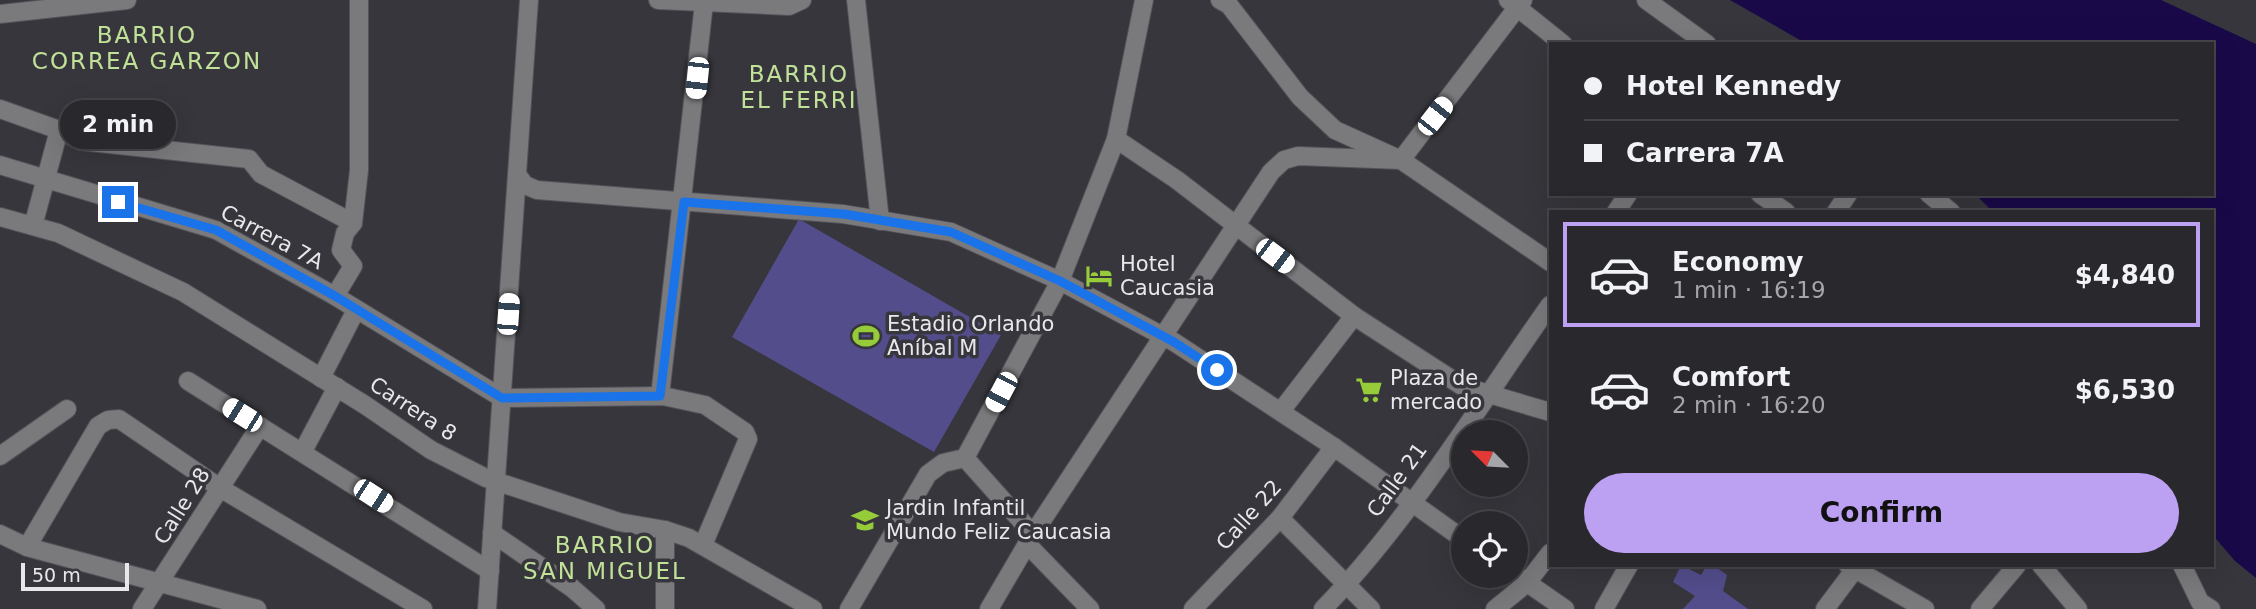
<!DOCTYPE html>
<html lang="en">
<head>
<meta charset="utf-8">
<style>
  body { margin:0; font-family:"DejaVu Sans",sans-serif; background:#303035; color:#f1f3f6; height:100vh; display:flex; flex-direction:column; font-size:26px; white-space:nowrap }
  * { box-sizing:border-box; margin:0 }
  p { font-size:23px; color:#a5a6aa }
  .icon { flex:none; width:38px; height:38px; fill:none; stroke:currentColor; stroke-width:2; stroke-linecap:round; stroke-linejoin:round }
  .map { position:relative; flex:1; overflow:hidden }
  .panel { position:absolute; left:1549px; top:210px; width:665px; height:357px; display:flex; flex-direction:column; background:#28282d; border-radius:0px; box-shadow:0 7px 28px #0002,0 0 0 2px #444449 }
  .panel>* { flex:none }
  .hud { position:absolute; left:1549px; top:42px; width:665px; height:154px; border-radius:0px; box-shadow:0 7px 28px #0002,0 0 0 2px #444449; display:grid; align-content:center; height:154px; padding:0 35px; background:#28282d }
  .needle { width:46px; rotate:294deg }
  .tools { position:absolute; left:1451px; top:420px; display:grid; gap:14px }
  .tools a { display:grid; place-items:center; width:77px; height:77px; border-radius:50%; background:#28282d; box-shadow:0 7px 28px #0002,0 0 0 2px #444449; font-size:35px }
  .scale { position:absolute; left:21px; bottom:18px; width:108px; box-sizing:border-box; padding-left:7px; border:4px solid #e8e8eb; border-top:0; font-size:19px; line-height:24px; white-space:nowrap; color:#e8e8eb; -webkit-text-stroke:5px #36363c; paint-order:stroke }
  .end { position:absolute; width:32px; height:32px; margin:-16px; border:9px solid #1a73e8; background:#fff; box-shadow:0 0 0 4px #fff }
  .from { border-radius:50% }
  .bubble { position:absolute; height:49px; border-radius:24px; background:#28282d; box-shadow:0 7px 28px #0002,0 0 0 2px #444449; font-size:23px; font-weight:700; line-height:49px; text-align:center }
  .car { position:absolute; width:21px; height:42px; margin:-21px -10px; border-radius:9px; box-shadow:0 0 5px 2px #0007; background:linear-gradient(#fff 24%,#345 0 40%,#fff 0 76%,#345 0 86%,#fff 0) }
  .hud b { display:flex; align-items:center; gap:24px; height:66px; font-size:26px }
  .hud b+b { border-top:2px solid #444449 }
  .hud i { width:18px; height:18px; background:#f1f3f6 }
  ul { padding:12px 0 0; list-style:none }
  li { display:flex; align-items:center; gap:21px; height:105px; margin:0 14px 10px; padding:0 21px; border:4px solid transparent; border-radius:0px }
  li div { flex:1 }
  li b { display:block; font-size:26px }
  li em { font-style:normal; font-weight:700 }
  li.current { border-color:#bca0f2 }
  li>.icon { width:63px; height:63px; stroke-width:1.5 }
  .action { display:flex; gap:14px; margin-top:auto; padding:14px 35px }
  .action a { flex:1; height:80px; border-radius:42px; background:#bca0f2; color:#111; font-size:28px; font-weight:700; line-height:80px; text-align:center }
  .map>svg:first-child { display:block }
  .green { fill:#534d8c }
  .water { fill:#1a0949 }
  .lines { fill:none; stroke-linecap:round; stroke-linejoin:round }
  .minor-casing { stroke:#525258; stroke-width:20 }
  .minor { stroke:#7a7a7d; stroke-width:18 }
  .route { stroke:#1a73e8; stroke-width:9 }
  .labels { text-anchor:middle; stroke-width:7; stroke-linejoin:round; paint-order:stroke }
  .street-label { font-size:21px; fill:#e8e8eb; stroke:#36363c }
  .poi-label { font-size:21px; fill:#e8e8eb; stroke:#36363c; text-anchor:start }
  .neighbourhood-label { font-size:23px; letter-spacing:2px; fill:#c1e199; stroke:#36363c }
</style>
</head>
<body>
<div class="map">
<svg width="2256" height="609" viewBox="0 0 2256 609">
  <rect width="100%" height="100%" fill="#36363c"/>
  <g class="green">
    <path d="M 799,219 L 1001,335 L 934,452 L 732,337 Z"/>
    <path d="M 1681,565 L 1701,575 L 1707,565 L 1713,565 L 1727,575 L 1723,591 L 1748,609 L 1683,609 L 1695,596 L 1673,582 Z"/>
  </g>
  <path class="water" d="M 1730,0 L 2161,0 L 2256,44 L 2256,578 L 2235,561 L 2212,534 L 2212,212 L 1993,212 L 1975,194 L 2212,194 L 2212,44 L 1807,44 Z"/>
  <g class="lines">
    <g class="minor-casing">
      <g id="minor">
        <path d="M 658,0 L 789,6 L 802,0"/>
        <path d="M 856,0 L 880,221"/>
        <path d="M 1220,0 L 1229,5 L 1300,97 L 1335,130 L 1401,160 L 1550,262"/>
        <path d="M 1508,0 L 1563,44"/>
        <path d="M 1646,0 L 1707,44"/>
        <path d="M 0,14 L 127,0"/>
        <path d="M 0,109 L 59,130 L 81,141 L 249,159 L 261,174 L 353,223"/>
        <path d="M 1116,139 L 1177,180 L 1354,316 L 1462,386 L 1550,412"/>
        <path d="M 0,165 L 216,230 L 335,296 L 502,398 L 663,396 L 705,405 L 745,432 L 748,439 L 703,545"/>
        <path d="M 518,176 L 525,185 L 537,190 L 843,214 L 951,232 L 1060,281 L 1174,342 L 1334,447 L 1463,539"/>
        <path d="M 1760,194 L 1786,212"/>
        <path d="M 1929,194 L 1951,212"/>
        <path d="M 1616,212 L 1628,194"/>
        <path d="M 1836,212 L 1848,194"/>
        <path d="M 0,217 L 58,233 L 183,292 L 365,405 L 431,450 L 486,478 L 619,522 L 665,530 L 689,538 L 813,609"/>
        <path d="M 33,226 L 59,130"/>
        <path d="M 335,296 L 353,266 L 341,250 L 345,233 L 353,223 L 359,170 L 359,0"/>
        <path d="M 321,378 L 356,310"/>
        <path d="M 188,381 L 490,571"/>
        <path d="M 660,396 L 704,3"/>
        <path d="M 1281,411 L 1354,316"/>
        <path d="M 303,451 L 337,387"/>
        <path d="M 0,456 L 67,409"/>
        <path d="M 965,458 L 1033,534"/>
        <path d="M 1280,518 L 1371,609"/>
        <path d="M 492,533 L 572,588 L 596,609"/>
        <path d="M 0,534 L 27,547 L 257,609"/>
        <path d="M 1027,544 L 1090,609"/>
        <path d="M 27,547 L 98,426 L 108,420 L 119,419 L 220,488 L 423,609"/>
        <path d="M 1848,565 L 1925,609"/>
        <path d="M 2041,565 L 2078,609"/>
        <path d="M 2182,565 L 2200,602 L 2211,609"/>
        <path d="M 1516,575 L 1565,609"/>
        <path d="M 142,609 L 260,426"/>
        <path d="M 487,609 L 529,0"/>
        <path d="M 665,609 L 665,530"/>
        <path d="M 849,609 L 928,474 L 943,463 L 965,458 L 1060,281 L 1116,139 L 1144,0"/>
        <path d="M 989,609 L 1033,534 L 1271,172 L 1284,160 L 1298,156 L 1401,160 L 1523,0"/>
        <path d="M 1193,609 L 1280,518 L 1334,447"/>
        <path d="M 1323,609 C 1409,521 1479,405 1550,305"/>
        <path d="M 1495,609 L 1527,583 L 1550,553"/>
        <path d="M 1604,609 L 1629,565"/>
        <path d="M 1825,609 L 1855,569"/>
        <path d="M 1980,609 L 2017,565"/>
      </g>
    </g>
    <use href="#minor" class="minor"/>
  </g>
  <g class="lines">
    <path class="route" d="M 118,202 L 216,230 L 335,296 L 502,398 L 660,396 L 684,202 L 844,214 L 951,232 L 1060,281 L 1174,342 L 1217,370"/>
  </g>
  <defs>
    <g id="hotel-bare" transform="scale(2.1)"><path d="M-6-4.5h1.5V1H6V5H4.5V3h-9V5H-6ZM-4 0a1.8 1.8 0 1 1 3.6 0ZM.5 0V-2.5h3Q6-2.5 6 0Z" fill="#96cc3a" stroke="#36363c" stroke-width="2.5" paint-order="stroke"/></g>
    <g id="stadium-bare" transform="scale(2.1)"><path d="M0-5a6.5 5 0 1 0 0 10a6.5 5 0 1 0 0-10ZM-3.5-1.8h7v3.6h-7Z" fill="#96cc3a" stroke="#36363c" stroke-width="2.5" paint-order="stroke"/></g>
    <g id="supermarket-bare" transform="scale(2.1)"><path d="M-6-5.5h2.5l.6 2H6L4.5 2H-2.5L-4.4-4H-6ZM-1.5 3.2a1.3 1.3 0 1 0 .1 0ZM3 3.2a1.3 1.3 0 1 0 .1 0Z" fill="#96cc3a" stroke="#36363c" stroke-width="2.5" paint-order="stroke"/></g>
    <g id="school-bare" transform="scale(2.1)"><path d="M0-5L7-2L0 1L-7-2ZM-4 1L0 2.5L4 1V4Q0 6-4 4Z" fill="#96cc3a" stroke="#36363c" stroke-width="2.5" paint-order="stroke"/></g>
  </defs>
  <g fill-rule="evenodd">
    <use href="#hotel-bare" x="1099" y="276"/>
    <use href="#stadium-bare" x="866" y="336"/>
    <use href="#supermarket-bare" x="1369" y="390"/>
    <use href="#school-bare" x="865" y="520"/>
  </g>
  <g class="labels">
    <g class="street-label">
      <text transform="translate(272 237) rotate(28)" y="7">Carrera 7A</text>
      <text transform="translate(413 409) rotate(33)" y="7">Carrera 8</text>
      <text transform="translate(1397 480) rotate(-54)" y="7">Calle 21</text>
      <text transform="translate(182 506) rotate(-58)" y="7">Calle 28</text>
      <text transform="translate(1249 515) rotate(-48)" y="7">Calle 22</text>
    </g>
    <g class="poi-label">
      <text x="1120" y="271">Hotel<tspan x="1120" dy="24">Caucasia</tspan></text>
      <text x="887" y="331">Estadio Orlando<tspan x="887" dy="24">Aníbal M</tspan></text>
      <text x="1390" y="385">Plaza de<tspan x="1390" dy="24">mercado</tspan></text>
      <text x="886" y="515">Jardin Infantil<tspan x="886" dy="24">Mundo Feliz Caucasia</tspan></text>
    </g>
    <g class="neighbourhood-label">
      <text x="147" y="43">BARRIO<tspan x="147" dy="26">CORREA GARZON</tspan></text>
      <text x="799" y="82">BARRIO<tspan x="799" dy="26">EL FERRI</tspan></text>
      <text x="605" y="553">BARRIO<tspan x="605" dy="26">SAN MIGUEL</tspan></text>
    </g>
  </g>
</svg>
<div class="tools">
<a><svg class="needle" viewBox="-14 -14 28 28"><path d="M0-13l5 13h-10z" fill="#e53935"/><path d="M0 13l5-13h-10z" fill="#a5a6aa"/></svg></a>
<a><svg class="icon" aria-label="locate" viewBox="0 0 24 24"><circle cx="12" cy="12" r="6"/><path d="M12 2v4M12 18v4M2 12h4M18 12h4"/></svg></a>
</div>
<div class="scale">50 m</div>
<i class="end from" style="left:1217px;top:370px"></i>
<i class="end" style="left:118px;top:202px"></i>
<div class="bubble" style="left:60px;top:100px;width:116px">2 min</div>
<i class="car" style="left:697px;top:78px;rotate:186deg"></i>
<i class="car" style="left:1435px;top:116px;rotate:38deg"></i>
<i class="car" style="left:1275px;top:256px;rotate:127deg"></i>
<i class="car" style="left:508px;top:314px;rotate:4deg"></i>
<i class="car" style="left:1001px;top:392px;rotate:208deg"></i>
<i class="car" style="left:242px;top:415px;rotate:302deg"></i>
<i class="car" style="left:373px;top:496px;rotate:123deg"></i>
<div class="hud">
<b><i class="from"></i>Hotel Kennedy</b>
<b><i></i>Carrera 7A</b>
</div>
<section class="panel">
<ul>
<li class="current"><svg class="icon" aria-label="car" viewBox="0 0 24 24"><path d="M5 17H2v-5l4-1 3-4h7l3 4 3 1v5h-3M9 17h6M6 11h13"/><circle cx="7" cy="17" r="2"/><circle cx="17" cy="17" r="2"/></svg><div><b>Economy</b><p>1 min · 16:19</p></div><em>$4,840</em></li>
<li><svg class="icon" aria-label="car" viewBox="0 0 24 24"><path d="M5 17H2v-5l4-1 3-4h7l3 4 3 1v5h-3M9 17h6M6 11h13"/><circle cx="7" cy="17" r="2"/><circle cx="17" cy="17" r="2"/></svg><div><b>Comfort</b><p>2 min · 16:20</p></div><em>$6,530</em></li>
</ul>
<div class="action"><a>Confirm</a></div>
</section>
</div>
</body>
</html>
